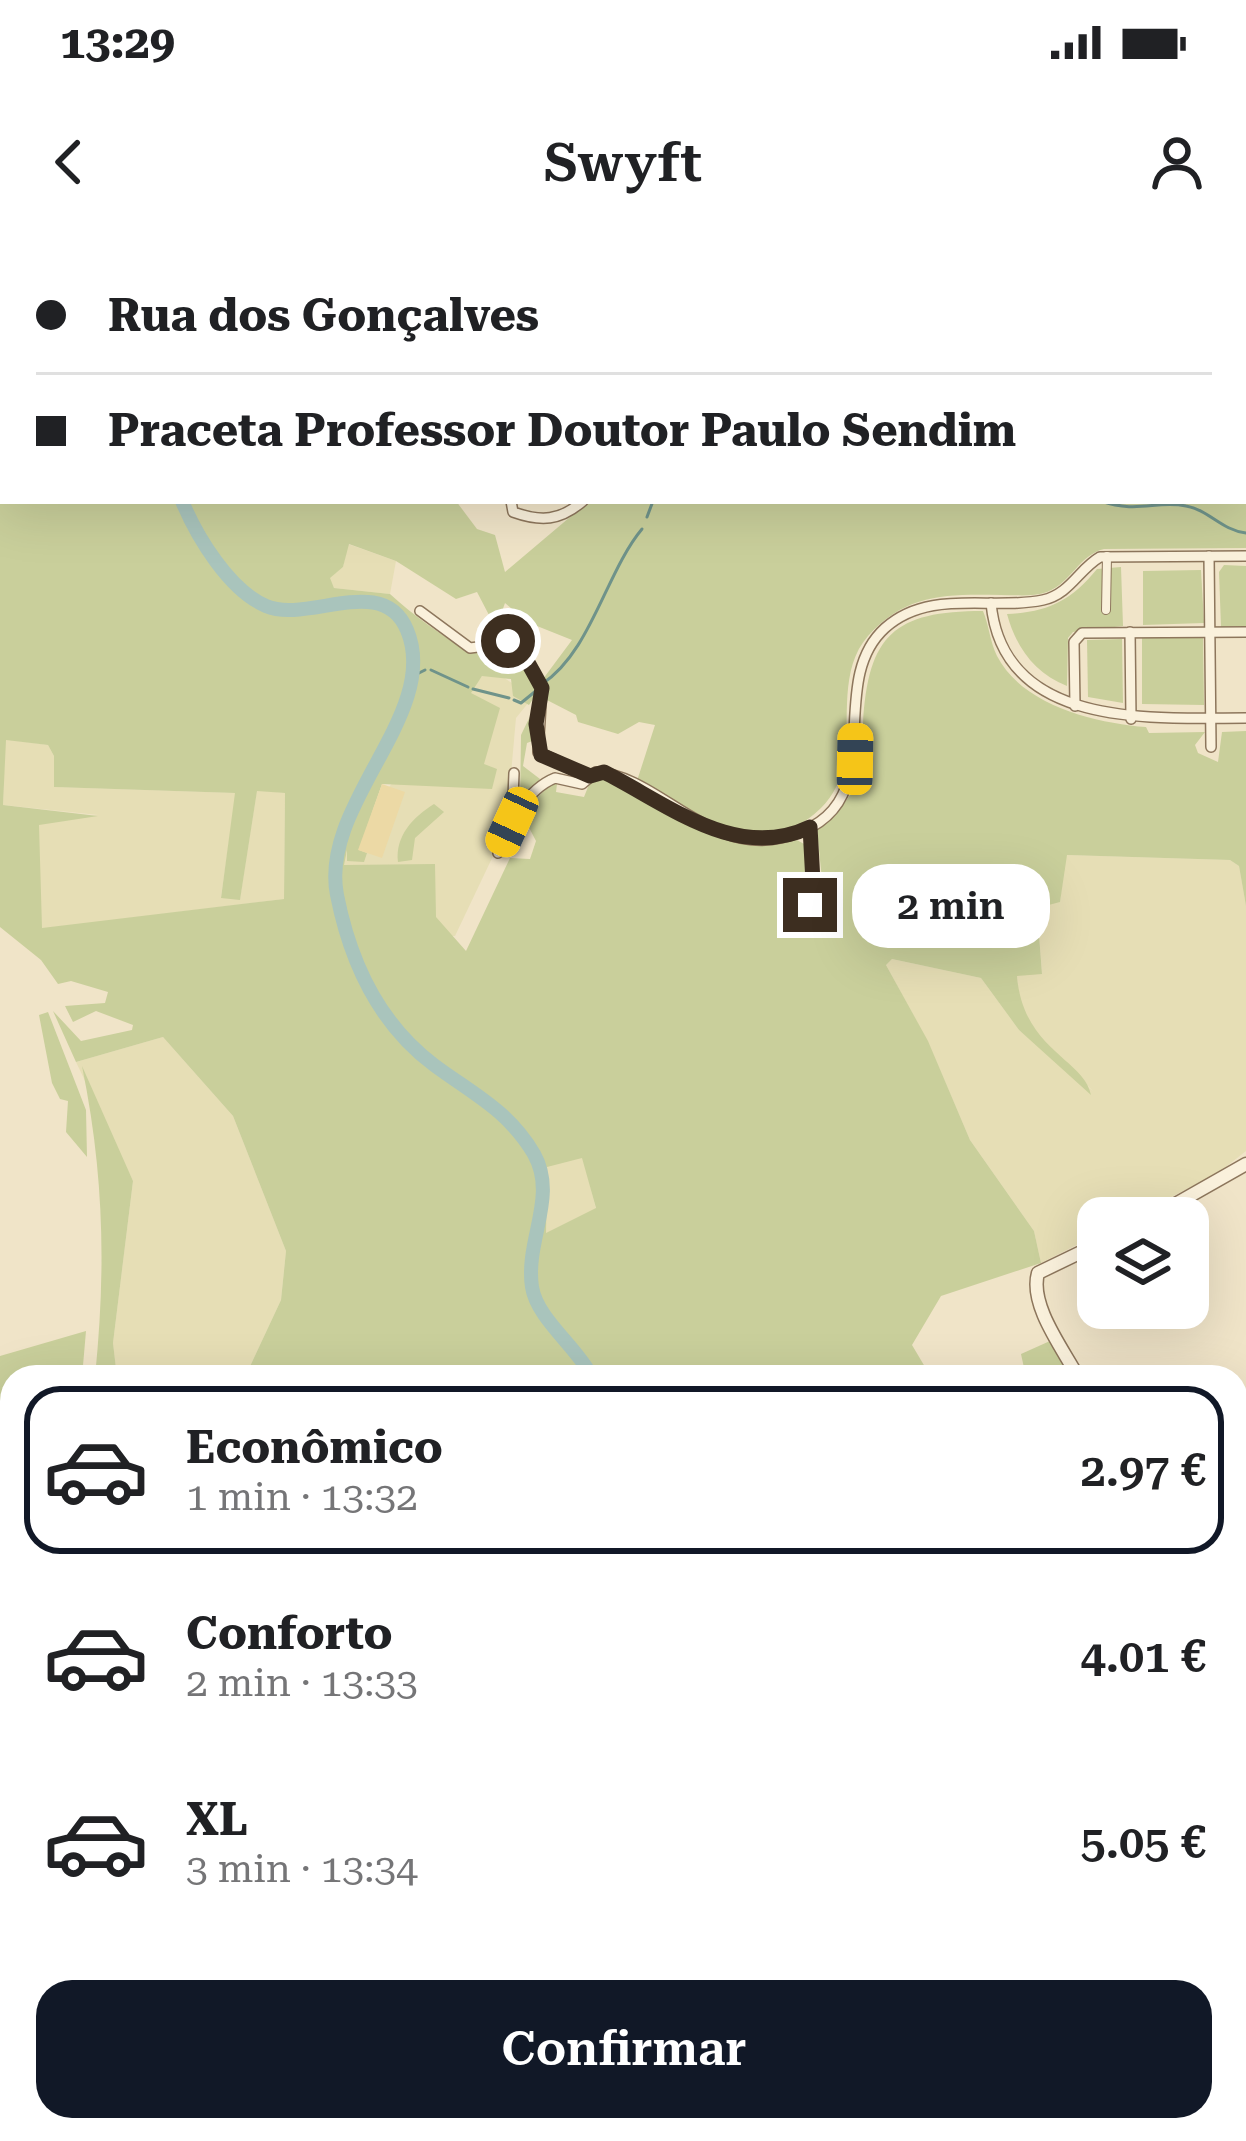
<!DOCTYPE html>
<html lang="pt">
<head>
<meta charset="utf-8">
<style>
  body { margin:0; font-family:"Roboto Serif",serif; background:#f2f2f2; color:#202124; height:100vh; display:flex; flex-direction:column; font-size:45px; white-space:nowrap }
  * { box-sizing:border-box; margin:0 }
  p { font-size:39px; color:#757577 }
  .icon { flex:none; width:66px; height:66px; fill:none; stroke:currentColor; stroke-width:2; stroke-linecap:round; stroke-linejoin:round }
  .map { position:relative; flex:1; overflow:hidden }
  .drawer { position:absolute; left:0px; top:1125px; width:1248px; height:777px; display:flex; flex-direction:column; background:#fff; border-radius:36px 36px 0 0; box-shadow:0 12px 48px #0002 }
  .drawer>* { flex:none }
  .guide { position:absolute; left:0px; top:0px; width:1248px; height:264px; box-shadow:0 12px 48px #0002; display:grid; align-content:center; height:264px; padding:0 36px; background:#fff }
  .controls { position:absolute; left:1077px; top:957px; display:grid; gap:24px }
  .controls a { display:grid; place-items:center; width:132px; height:132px; border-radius:24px; background:#fff; box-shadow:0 12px 48px #0002; font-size:60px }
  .end { position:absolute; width:54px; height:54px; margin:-27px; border:15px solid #3d2e20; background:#fff; box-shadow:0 0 0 6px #fff }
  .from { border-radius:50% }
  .bubble { position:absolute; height:84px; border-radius:36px; background:#fff; box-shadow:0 12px 48px #0002; font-size:39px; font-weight:600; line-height:84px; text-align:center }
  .car { position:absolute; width:36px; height:72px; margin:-36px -18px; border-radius:15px; box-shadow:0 0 9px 3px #0007; background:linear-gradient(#f5c518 24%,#345 0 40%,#f5c518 0 76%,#345 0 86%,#f5c518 0) }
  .guide b { display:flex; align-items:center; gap:42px; height:114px; font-size:45px }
  .guide b+b { border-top:3px solid #e0e0e0 }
  .guide i { width:30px; height:30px; background:#202124 }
  ul { padding:21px 0 0; list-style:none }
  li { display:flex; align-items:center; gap:36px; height:168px; margin:0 24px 18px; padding:0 12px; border:6px solid transparent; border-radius:36px }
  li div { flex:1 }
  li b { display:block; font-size:45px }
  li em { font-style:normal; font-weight:600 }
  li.on { border-color:#111827 }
  li>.icon { width:108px; height:108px; stroke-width:1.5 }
  .action { display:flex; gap:24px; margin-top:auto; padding:24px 36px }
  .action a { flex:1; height:138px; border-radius:36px; background:#111827; color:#fff; font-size:48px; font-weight:600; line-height:138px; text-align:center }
  .status { display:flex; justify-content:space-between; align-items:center; height:84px; padding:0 60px; background:#fff; direction:ltr }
  .status svg { height:33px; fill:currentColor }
  header { display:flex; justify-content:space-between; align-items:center; height:156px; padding:0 36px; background:#fff; font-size:54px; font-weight:600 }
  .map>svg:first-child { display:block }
  .farmland { fill:#e6deb5 }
  .green { fill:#c9cf9b; fill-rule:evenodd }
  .sand { fill:#ecd9a5 }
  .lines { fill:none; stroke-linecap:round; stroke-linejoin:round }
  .stream { stroke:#6f938a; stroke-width:3 }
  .river { stroke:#a9c4bc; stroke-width:14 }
  .pedestrian-casing { stroke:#8d765c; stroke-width:10 }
  .minor-casing { stroke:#8d765c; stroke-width:12 }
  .tertiary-casing { stroke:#8d765c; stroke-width:15 }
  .pedestrian { stroke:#faf1dc; stroke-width:8 }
  .minor { stroke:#faf1dc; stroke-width:9 }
  .tertiary { stroke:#faf1dc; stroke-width:12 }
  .route { stroke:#3d2e20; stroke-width:15 }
</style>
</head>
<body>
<div class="status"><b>13:29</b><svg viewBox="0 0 49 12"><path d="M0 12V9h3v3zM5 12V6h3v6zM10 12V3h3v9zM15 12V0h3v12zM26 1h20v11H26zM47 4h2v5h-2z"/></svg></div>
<header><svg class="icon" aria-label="back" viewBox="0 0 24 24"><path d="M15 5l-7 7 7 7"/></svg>Swyft<svg class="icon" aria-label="person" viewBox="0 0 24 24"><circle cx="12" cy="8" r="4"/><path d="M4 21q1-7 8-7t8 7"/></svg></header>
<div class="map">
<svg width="1246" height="1901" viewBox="0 0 1246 1901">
  <rect width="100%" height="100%" fill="#f0e4c8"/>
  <g class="farmland">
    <path d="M 348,304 L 396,321 L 390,354 L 334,348 L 329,338 L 343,327 Z"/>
    <path d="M 489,428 L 533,457 L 516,478 L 510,545 L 494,614 L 455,696 L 444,696 L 342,628 L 343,619 L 384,553 Z"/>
    <path d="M 5,499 L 48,505 L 54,516 L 54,547 L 236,553 L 221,657 L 240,659 L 257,550 L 285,553 L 284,659 L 41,689 L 38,584 L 98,575 L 3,565 Z"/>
    <path d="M 1066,615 L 1230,620 L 1239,626 L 1246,666 L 1246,911 L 1218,933 L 1130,978 L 1098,978 L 1098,994 L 1041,1023 L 1034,991 L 970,900 L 928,802 L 886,725 L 892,719 L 981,738 L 1019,790 L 1093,851 L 1033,792 L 1019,763 L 1017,735 L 1042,733 L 1037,667 L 1060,661 Z"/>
    <path d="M 163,797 L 233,876 L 286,1011 L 281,1060 L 245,1137 L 117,1137 L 113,1103 L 133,941 L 76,822 Z"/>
    <path d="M 583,917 L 596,969 L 545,994 L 547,926 Z"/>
  </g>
  <g class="green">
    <path d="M 0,0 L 425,0 L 3,3 L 3,261 L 456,261 L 477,289 L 495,295 L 505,332 L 589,261 L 1245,261 L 1246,231 L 1246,308 L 1104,309 C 1079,315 1071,343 1047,352 C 1033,357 1016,355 1001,355 C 948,354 906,353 868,396 C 839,429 850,479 845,520 C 842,538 834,555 821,568 C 767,623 691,571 636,544 L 655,485 L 639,482 L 618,494 L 578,482 L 576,475 L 545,459 L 543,439 L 572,400 L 527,382 L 505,363 L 500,377 L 489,375 L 477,352 L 456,359 L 396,321 L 349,304 L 343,327 L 330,338 L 334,348 L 390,354 C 414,376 439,393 468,412 L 513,403 L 539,450 L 529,465 L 513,456 L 511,439 L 482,436 L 471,453 L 500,468 L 484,524 L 497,529 L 492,549 L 382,544 L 359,610 L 367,613 L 364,622 L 347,621 L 347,610 L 344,625 L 435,624 L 436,677 L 466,711 L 510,618 L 530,619 L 536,601 L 522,574 L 552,542 L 557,544 L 556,552 L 584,557 L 590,542 L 602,536 C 680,560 706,615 797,600 L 804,604 L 810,628 L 793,644 L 793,663 L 806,671 L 818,669 L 823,650 L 817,590 C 833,575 850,561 858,540 C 864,523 862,502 863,484 C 868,395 894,371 983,371 C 989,385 990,402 997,416 C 1023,466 1096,483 1146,487 L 1149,493 L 1205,492 L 1195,505 L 1198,513 L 1218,522 L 1222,492 L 1246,491 L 1246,666 L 1239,626 L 1230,620 L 1067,615 L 1060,662 L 1037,668 L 1042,734 L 1017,736 C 1023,810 1084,819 1091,855 L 1019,790 L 981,738 L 892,719 L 886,725 L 928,801 L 970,900 L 1034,991 L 1041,1023 L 941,1056 L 912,1105 L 931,1137 L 245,1137 L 281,1060 L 286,1011 L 233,876 L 163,797 L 76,822 L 53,771 L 81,801 L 132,790 L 133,785 L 96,771 L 73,782 L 65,766 L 105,763 L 108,752 L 71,741 L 58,744 L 41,720 L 0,687 ZM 6,500 L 48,505 L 54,516 L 54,547 L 235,553 L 221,658 L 240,660 L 257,551 L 285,553 L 284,659 L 42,688 L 39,585 L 98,576 L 3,565 ZM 582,918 L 596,968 L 546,993 L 547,927 Z"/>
    <path d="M 618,0 L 1091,0 L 618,3 Z"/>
    <path d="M 1224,325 L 1246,326 L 1246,386 L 1221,387 L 1219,332 Z"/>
    <path d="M 1121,327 L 1123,386 L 1073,392 L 1068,398 L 1067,446 C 1034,433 1016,407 1007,374 C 1048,372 1071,361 1097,329 Z"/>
    <path d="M 1201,330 L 1204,383 L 1143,385 L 1143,331 Z"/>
    <path d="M 1142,396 L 1203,397 L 1204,465 L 1142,464 Z"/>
    <path d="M 1122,399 L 1123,463 L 1088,457 L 1087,400 Z"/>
    <path d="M 536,464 L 535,500 L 527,503 L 523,526 L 540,539 L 520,568 L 521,495 Z"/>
    <path d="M 434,564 L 444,572 L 415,598 L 412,620 L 398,622 C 395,596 413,577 434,564 Z"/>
    <path d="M 48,772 L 86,870 L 87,917 L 66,892 L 68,861 L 60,859 L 52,843 L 39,775 Z"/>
    <path d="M 82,826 L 133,941 L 113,1103 L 117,1137 L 95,1137 C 106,1028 104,934 82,826 Z"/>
    <path d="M 86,1091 L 82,1137 L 12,1137 L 12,1808 L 0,1814 L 0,1116 Z"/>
    <path d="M 1050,1101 L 1070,1134 L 1026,1137 L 1021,1114 Z"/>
    <path d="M 1246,1297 L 1246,1419 L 1236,1421 L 1236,1301 Z"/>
    <path d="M 280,1890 L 360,1890 L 352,1901 L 283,1901 Z"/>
    <path d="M 544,1890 L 680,1890 L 678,1901 L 553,1901 Z"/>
    <path d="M 684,1890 L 746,1890 L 743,1901 L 682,1901 Z"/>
    <path d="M 751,1890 L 1145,1890 L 1173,1900 L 751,1901 Z"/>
  </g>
  <path class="sand" d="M 382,544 L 405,552 L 382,618 L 358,610 Z"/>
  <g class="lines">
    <g class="stream">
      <path d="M 1101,261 C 1138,274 1156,260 1186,266 C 1209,270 1221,290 1246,293"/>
      <path d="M 647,277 L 653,261"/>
      <path d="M 431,430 L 468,447"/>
      <path d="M 413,436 L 425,430"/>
      <path d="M 542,444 C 591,412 606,332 642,289"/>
      <path d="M 473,449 L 509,458"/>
      <path d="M 514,460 L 521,463 L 537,450"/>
      <path d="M 1147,1901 L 1149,1890"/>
    </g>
    <g class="river">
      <path d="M 45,3 L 45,0"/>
      <path d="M 182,261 C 197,297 229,350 266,366 C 308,384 383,332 407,390 C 442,473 319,564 337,655 C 350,721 378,783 434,825 C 473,854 508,870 534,914 C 558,957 525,1000 532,1047 C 537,1079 577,1107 592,1137"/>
      <path d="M 725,1890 L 728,1901"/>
    </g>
    <g class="pedestrian-casing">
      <path id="pedestrian" d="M 1106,370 L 1107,316"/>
    </g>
    <g class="minor-casing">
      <g id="minor">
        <path d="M 611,0 L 612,3"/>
        <path d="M 1132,0 L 1133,3"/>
        <path d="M 1206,0 L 1206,3"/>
        <path d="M 1101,3 L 1104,0"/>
        <path d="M 1245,17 L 1246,17"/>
        <path d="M 1245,120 L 1246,120"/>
        <path d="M 1245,224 L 1246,224"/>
        <path d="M 511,261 L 513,272 C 541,282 560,281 583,261"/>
        <path d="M 1209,316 L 1211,507"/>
        <path d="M 991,363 C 1003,490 1154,478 1246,478"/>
        <path d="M 420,371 L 470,408 L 516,402 L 542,449 L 538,512 L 590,536"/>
        <path d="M 1130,392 L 1131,479"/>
        <path d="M 1075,466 L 1074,402 L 1082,393 L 1246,392"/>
        <path d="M 512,581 L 514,533"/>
        <path d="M 810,587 L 813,642"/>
        <path d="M 498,613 C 510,585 525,550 555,538 L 582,544 L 596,532 C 657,535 708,615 781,598 C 900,572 820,447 885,388 C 930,348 991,371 1043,360 C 1070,354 1079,329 1100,317 L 1246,316"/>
        <circle cx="808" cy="653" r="13"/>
        <path d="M 1236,1425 L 1246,1423"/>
        <path d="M 1236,1465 L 1246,1466"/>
        <path d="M 1236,1676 L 1246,1674"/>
        <path d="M 1241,1826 L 1246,1836"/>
        <path d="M 680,1901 L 683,1890"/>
      </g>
    </g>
    <g class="tertiary-casing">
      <g id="tertiary">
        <path d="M 1151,978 L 1246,924"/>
        <path d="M 1078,1137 C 1063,1109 1029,1065 1038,1033 L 1098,1004"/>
        <path d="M 1236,1718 L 1243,1788 L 1236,1803"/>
        <path d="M 1181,1901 L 1187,1890"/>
      </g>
    </g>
    <use href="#pedestrian" class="pedestrian"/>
    <use href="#minor" class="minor"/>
    <use href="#tertiary" class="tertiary"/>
  </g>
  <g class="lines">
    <path class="route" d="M 508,401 L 516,401 L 542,448 L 536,484 L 541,515 L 590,536 L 604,532 C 669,565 737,622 810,587 L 813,642 L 799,644 L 795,655 L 810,665"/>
  </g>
</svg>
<div class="controls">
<a><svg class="icon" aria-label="layers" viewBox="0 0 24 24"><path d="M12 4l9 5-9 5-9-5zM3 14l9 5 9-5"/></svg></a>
</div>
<i class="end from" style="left:508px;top:401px"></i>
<i class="end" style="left:810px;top:665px"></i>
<div class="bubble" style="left:852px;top:624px;width:198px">2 min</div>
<i class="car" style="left:855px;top:519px;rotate:1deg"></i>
<i class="car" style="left:512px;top:582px;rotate:205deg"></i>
<div class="guide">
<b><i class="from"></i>Rua dos Gonçalves</b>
<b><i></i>Praceta Professor Doutor Paulo Sendim</b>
</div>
<section class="drawer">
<ul>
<li class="on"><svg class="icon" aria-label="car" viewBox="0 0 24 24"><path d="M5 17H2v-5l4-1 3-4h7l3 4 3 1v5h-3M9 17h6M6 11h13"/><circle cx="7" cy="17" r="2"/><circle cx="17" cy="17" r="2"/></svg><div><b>Econômico</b><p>1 min · 13:32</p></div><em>2.97 €</em></li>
<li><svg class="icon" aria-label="car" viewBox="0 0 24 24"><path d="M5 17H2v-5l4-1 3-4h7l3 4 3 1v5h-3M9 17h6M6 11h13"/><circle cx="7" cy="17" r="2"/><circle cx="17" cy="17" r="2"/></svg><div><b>Conforto</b><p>2 min · 13:33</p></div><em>4.01 €</em></li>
<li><svg class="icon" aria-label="car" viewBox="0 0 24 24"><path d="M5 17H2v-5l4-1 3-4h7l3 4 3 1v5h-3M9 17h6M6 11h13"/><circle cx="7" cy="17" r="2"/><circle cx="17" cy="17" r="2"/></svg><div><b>XL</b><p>3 min · 13:34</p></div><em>5.05 €</em></li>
</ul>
<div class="action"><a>Confirmar</a></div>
</section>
</div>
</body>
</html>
